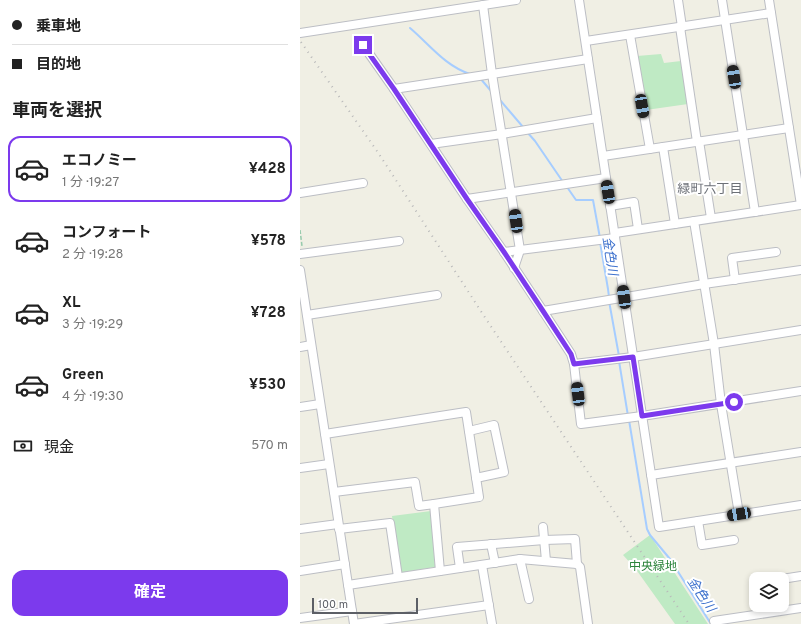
<!DOCTYPE html>
<html lang="ja">
<head>
<meta charset="utf-8">
<style>
  body { margin:0; font-family:Overpass,"Noto Sans JP",sans-serif; background:#f6f6f6; color:#222; height:100vh; display:flex; flex-direction:column; font-size:15px; white-space:nowrap }
  * { box-sizing:border-box; margin:0 }
  p { font-size:13px; color:#767676 }
  .icon { flex:none; width:22px; height:22px; fill:none; stroke:currentColor; stroke-width:2; stroke-linecap:round; stroke-linejoin:round }
  .map { position:relative; flex:1; overflow:hidden }
  .details { display:flex; flex-direction:column; background:#fff; width:300px }
  .details>* { flex:none }
  .top-card { display:grid; align-content:center; height:88px; padding:0 12px; background:#fff }
  .controls { position:absolute; left:449px; top:572px; display:grid; gap:8px }
  .controls a { display:grid; place-items:center; width:40px; height:40px; border-radius:8px; background:#fff; box-shadow:0 2px 6px #0003; font-size:20px }
  .scale { position:absolute; left:12px; bottom:10px; width:106px; box-sizing:border-box; padding-left:4px; border:2px solid #5c5f66; border-top:0; font-size:11px; line-height:14px; white-space:nowrap; color:#5c5f66; -webkit-text-stroke:3px #fff; paint-order:stroke }
  .end { position:absolute; width:18px; height:18px; margin:-9px; border:5px solid #7c3aed; background:#fff; box-shadow:0 0 0 2px #fff }
  .from { border-radius:50% }
  .car { position:absolute; width:12px; height:24px; margin:-12px -6px; border-radius:5px; box-shadow:0 0 3px 1px #0007; background:linear-gradient(#222 24%,#8ab4d8 0 40%,#222 0 76%,#8ab4d8 0 86%,#222 0) }
  .top-card b { display:flex; align-items:center; gap:14px; height:38px; font-size:15px }
  .top-card b+b { border-top:1px solid #e0e0e0 }
  .top-card i { width:10px; height:10px; background:#222 }
  ul { padding:0; list-style:none }
  li { display:flex; align-items:center; gap:12px; height:66px; margin:0 8px 6px; padding:0 4px; border:2px solid transparent; border-radius:12px }
  li div { flex:1 }
  li b { display:block; font-size:15px }
  li em { font-style:normal; font-weight:700 }
  li.active { border-color:#7c3aed }
  li>.icon { width:36px; height:36px; stroke-width:1.5 }
  h2 { padding:0 12px; font-size:18px; line-height:48px }
  .pay { display:flex; align-items:center; gap:10px; height:44px; padding:0 12px; font-size:15px }
  .pay p { margin-inline-start:auto }
  .button { display:flex; gap:8px; margin-top:auto; padding:8px 12px }
  .button a { flex:1; height:46px; border-radius:12px; background:#7c3aed; color:#fff; font-size:16px; font-weight:700; line-height:46px; text-align:center }
  main { display:flex; flex:1; min-height:0 }
  .map>svg:first-child { display:block }
  .green { fill:#bfeac4 }
  .lines { fill:none; stroke-linecap:round; stroke-linejoin:round }
  .stream { stroke:#a6cdff; stroke-width:2 }
  .minor-casing { stroke:#bcbec4; stroke-width:10 }
  .path { stroke:#97cbad; stroke-width:1.5; stroke-dasharray:4 2; stroke-linecap:butt }
  .minor { stroke:#fff; stroke-width:8 }
  .rail { stroke:#b8b8b9; stroke-width:2; stroke-dasharray:1 5; stroke-linecap:butt }
  .route { stroke:#7c3aed; stroke-width:5 }
  .labels { text-anchor:middle; stroke-width:4; stroke-linejoin:round; paint-order:stroke }
  .park-label { font-size:12px; fill:#2d843c; stroke:#fff }
  .neighbourhood-label { font-size:13px; fill:#6d7178; stroke:#fff }
  .water-label { font-size:13px; font-style:italic; fill:#3d71cd; stroke:#fff }
</style>
</head>
<body>
<main>
<section class="details">
<div class="top-card">
<b><i class="from"></i>乗車地</b>
<b><i></i>目的地</b>
</div>
<h2>車両を選択</h2>
<ul>
<li class="active"><svg class="icon" aria-label="car" viewBox="0 0 24 24"><path d="M5 17H2v-5l4-1 3-4h7l3 4 3 1v5h-3M9 17h6M6 11h13"/><circle cx="7" cy="17" r="2"/><circle cx="17" cy="17" r="2"/></svg><div><b>エコノミー</b><p>1 分 · 19:27</p></div><em>¥428</em></li>
<li><svg class="icon" aria-label="car" viewBox="0 0 24 24"><path d="M5 17H2v-5l4-1 3-4h7l3 4 3 1v5h-3M9 17h6M6 11h13"/><circle cx="7" cy="17" r="2"/><circle cx="17" cy="17" r="2"/></svg><div><b>コンフォート</b><p>2 分 · 19:28</p></div><em>¥578</em></li>
<li><svg class="icon" aria-label="car" viewBox="0 0 24 24"><path d="M5 17H2v-5l4-1 3-4h7l3 4 3 1v5h-3M9 17h6M6 11h13"/><circle cx="7" cy="17" r="2"/><circle cx="17" cy="17" r="2"/></svg><div><b>XL</b><p>3 分 · 19:29</p></div><em>¥728</em></li>
<li><svg class="icon" aria-label="car" viewBox="0 0 24 24"><path d="M5 17H2v-5l4-1 3-4h7l3 4 3 1v5h-3M9 17h6M6 11h13"/><circle cx="7" cy="17" r="2"/><circle cx="17" cy="17" r="2"/></svg><div><b>Green</b><p>4 分 · 19:30</p></div><em>¥530</em></li>
</ul>
<div class="pay"><svg class="icon" aria-label="cash" viewBox="0 0 24 24"><path d="M3 7h18v10H3z"/><circle cx="12" cy="12" r="2"/></svg>現金<p>570 m</p></div>
<div class="button"><a>確定</a></div>
</section>
<div class="map">
<svg width="501" height="624" viewBox="0 0 501 624">
  <rect width="100%" height="100%" fill="#f0efe4"/>
  <g class="green">
    <path d="M 361,54 L 364,63 L 381,61 L 388,104 L 346,110 L 337,56 Z"/>
    <path d="M 131,511 L 135,567 L 99,573 L 92,516 Z"/>
    <path d="M 350,535 L 408,624 L 375,624 L 335,568 L 323,555 Z"/>
  </g>
  <g class="lines">
    <g class="stream">
      <path d="M 110,28 C 129,44 145,66 170,74"/>
      <path d="M 180,78 L 191,91"/>
      <path d="M 200,100 L 223,127"/>
      <path d="M 227,132 L 235,141 L 263,182"/>
      <path d="M 267,187 L 276,200 L 293,200 L 300,238"/>
      <path d="M 300,242 L 308,289 L 309,297"/>
      <path d="M 309,301 L 319,356"/>
      <path d="M 319,361 L 328,416"/>
      <path d="M 329,420 L 347,529 L 350,535 L 370,559 L 411,624"/>
    </g>
    <g class="minor-casing">
      <g id="minor">
        <path d="M 279,0 L 359,527 L 501,505"/>
        <path d="M 378,0 L 382,27"/>
        <path d="M 422,0 L 455,212"/>
        <path d="M 469,0 L 501,205"/>
        <path d="M 183,5 L 192,74 L 220,250 L 214,268"/>
        <path d="M 380,27 L 397,142"/>
        <path d="M 0,33 L 216,0"/>
        <path d="M 330,35 L 350,149"/>
        <path d="M 286,41 L 471,13"/>
        <path d="M 63,45 L 94,89"/>
        <path d="M 288,59 L 192,74 L 94,89 L 167,199 L 204,252 L 243,311 L 271,354 L 274,364 L 281,424 L 342,416 L 501,391"/>
        <path d="M 399,141 L 411,218"/>
        <path d="M 131,144 L 202,134 L 297,118"/>
        <path d="M 363,147 L 375,224"/>
        <path d="M 303,156 L 489,128"/>
        <path d="M 0,193 L 63,183"/>
        <path d="M 167,199 L 306,178"/>
        <path d="M 310,206 L 334,202 L 338,229"/>
        <path d="M 394,221 L 414,344 L 421,404 L 439,514"/>
        <path d="M 315,233 L 501,205"/>
        <path d="M 204,252 L 315,238"/>
        <path d="M 0,254 L 99,241"/>
        <path d="M 0,270 L 54,624"/>
        <path d="M 435,280 L 432,258 L 476,252"/>
        <path d="M 243,311 L 404,284 L 501,270"/>
        <path d="M 7,315 L 137,295"/>
        <path d="M 0,347 L 11,345"/>
        <path d="M 274,364 L 333,357 L 501,330"/>
        <path d="M 0,407 L 20,404"/>
        <path d="M 169,431 L 194,425 L 204,472 L 176,478"/>
        <path d="M 25,434 L 166,412 L 179,497 L 134,504 L 140,571"/>
        <path d="M 0,468 L 29,464"/>
        <path d="M 351,475 L 501,452"/>
        <path d="M 34,492 L 115,482 L 119,506 L 134,504"/>
        <path d="M 398,521 L 402,545 L 434,540"/>
        <path d="M 243,527 L 246,561"/>
        <path d="M 0,529 L 38,524"/>
        <path d="M 39,529 L 90,523 L 98,577"/>
        <path d="M 191,544 L 195,563"/>
        <path d="M 220,559 L 229,599"/>
        <path d="M 182,565 L 192,624"/>
        <path d="M 160,568 L 157,547 L 244,540 L 275,539 L 277,564"/>
        <path d="M 0,571 L 45,564"/>
        <path d="M 482,579 L 501,576"/>
        <path d="M 48,585 L 220,559 L 277,564 L 280,567 L 288,624"/>
        <path d="M 0,618 L 52,611"/>
        <path d="M 414,621 L 501,608"/>
        <path d="M 54,624 L 189,605"/>
      </g>
    </g>
    <path class="path" d="M 0,230 L 2,246"/>
    <use href="#minor" class="minor"/>
    <path class="rail" d="M 1,42 L 79,154 L 186,319 L 389,624"/>
  </g>
  <g class="lines">
    <path class="route" d="M 63,45 L 94,89 L 167,199 L 204,252 L 243,311 L 271,354 L 274,364 L 333,357 L 342,416 L 434,402"/>
  </g>
  <g class="labels">
    <g class="park-label">
      <text x="353" y="570">中央緑地</text>
    </g>
    <g class="neighbourhood-label">
      <text x="410" y="193">緑町六丁目</text>
    </g>
    <g class="water-label">
      <text transform="translate(311 256) rotate(81)" y="5">金色川</text>
      <text transform="translate(402 594) rotate(56)" y="5">金色川</text>
    </g>
  </g>
</svg>
<div class="controls">
<a><svg class="icon" aria-label="layers" viewBox="0 0 24 24"><path d="M12 4l9 5-9 5-9-5zM3 14l9 5 9-5"/></svg></a>
</div>
<div class="scale">100 m</div>
<i class="end from" style="left:434px;top:402px"></i>
<i class="end" style="left:63px;top:45px"></i>
<i class="car" style="left:434px;top:77px;rotate:351deg"></i>
<i class="car" style="left:342px;top:106px;rotate:170deg"></i>
<i class="car" style="left:308px;top:192px;rotate:351deg"></i>
<i class="car" style="left:216px;top:221px;rotate:352deg"></i>
<i class="car" style="left:324px;top:297px;rotate:352deg"></i>
<i class="car" style="left:278px;top:394px;rotate:353deg"></i>
<i class="car" style="left:439px;top:514px;rotate:261deg"></i>
</div>
</main>
</body>
</html>
